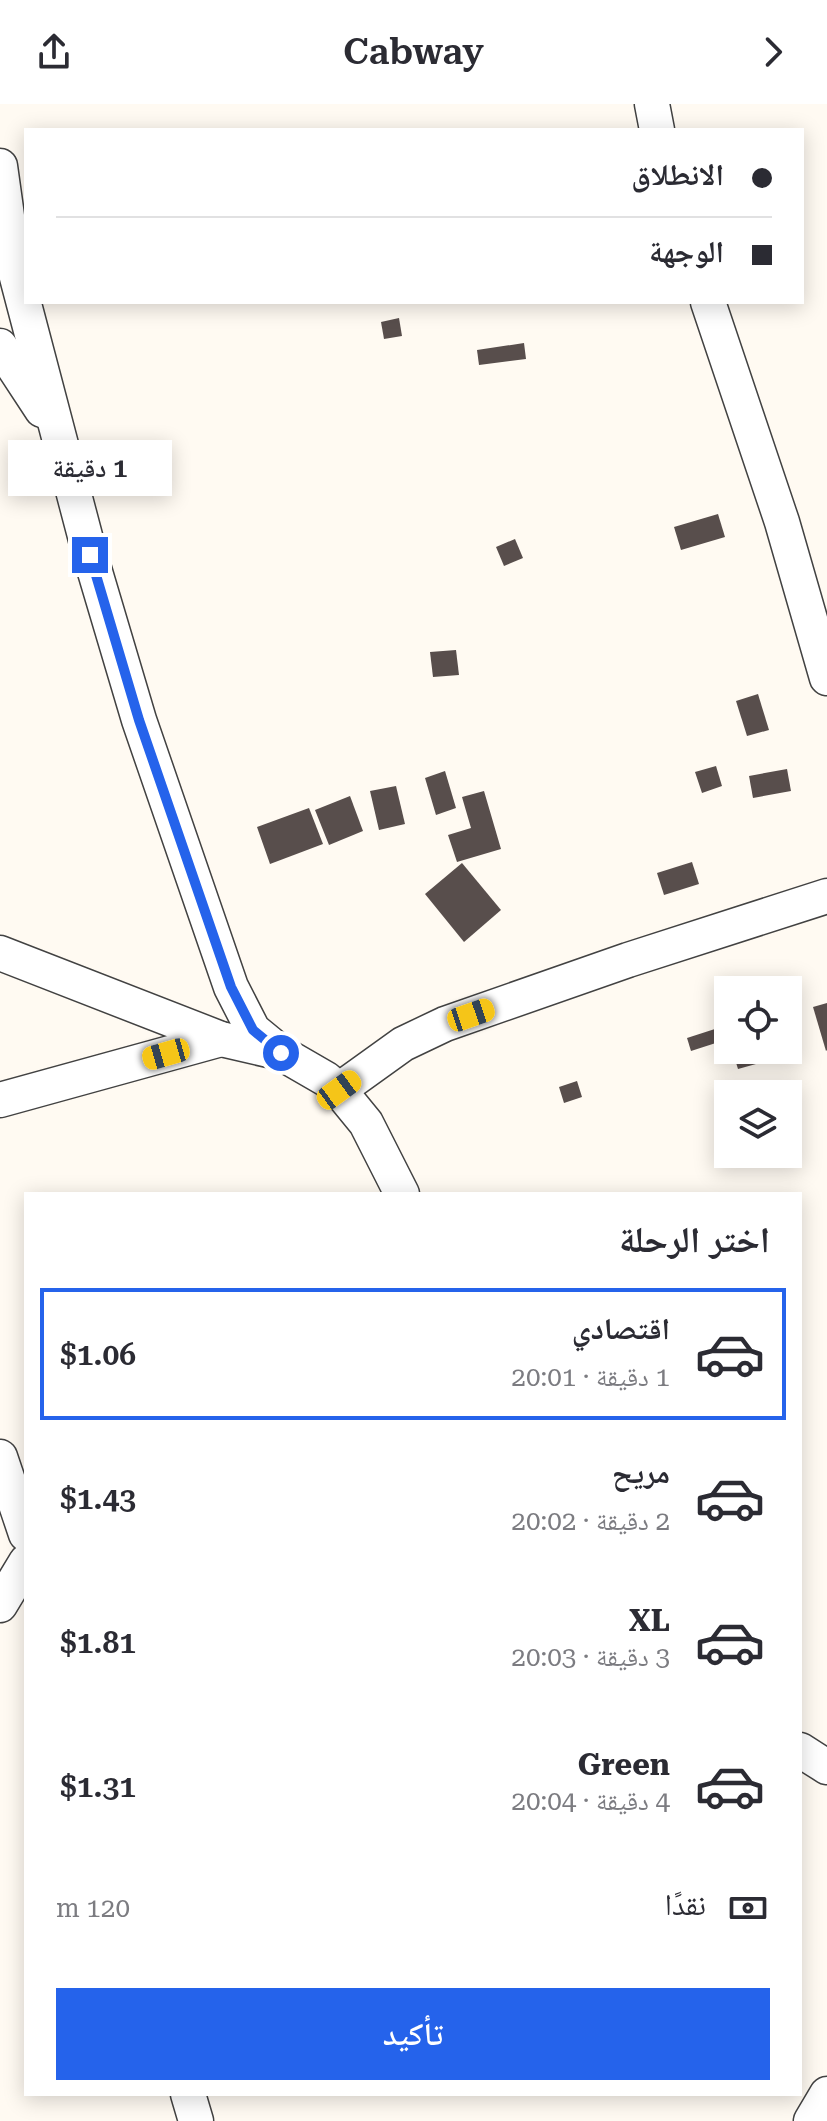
<!DOCTYPE html>
<html lang="ar">
<head>
<meta charset="utf-8">
<style>
  body { margin:0; font-family:"Roboto Serif","Noto Naskh Arabic",serif; background:#f7f7f7; color:#2b2b33; direction:rtl; height:100vh; display:flex; flex-direction:column; font-size:30px; white-space:nowrap }
  * { box-sizing:border-box; margin:0 }
  p { font-size:26px; color:#7c7c81 }
  .icon { flex:none; width:44px; height:44px; fill:none; stroke:currentColor; stroke-width:2; stroke-linecap:round; stroke-linejoin:round }
  .map { position:relative; flex:1; overflow:hidden; direction:ltr }
  .details { position:absolute; left:24px; top:1088px; width:778px; height:904px; display:flex; flex-direction:column; background:#fff; border-radius:0px; box-shadow:0 4px 20px #0003; direction:rtl }
  .details>* { flex:none }
  .banner { position:absolute; left:24px; top:24px; width:780px; height:176px; border-radius:0px; box-shadow:0 4px 20px #0003; direction:rtl; display:grid; align-content:center; height:176px; padding:0 32px; background:#fff }
  .controls { position:absolute; left:714px; top:872px; display:grid; gap:16px }
  .controls a { display:grid; place-items:center; width:88px; height:88px; border-radius:0px; background:#fff; box-shadow:0 4px 20px #0003; font-size:40px }
  .end { position:absolute; width:36px; height:36px; margin:-18px; border:10px solid #2563eb; background:#fff; box-shadow:0 0 0 4px #fff }
  .from { border-radius:50% }
  .bubble { position:absolute; height:56px; border-radius:0px; background:#fff; box-shadow:0 4px 20px #0003; font-size:26px; font-weight:600; line-height:56px; text-align:center; direction:rtl }
  .car { position:absolute; width:24px; height:48px; margin:-24px -12px; border-radius:10px; box-shadow:0 0 6px 2px #0007; background:linear-gradient(#f5c518 24%,#345 0 40%,#f5c518 0 76%,#345 0 86%,#f5c518 0) }
  .banner b { display:flex; align-items:center; gap:28px; height:76px; font-size:30px }
  .banner b+b { border-top:2px solid #e1e1e2 }
  .banner i { width:20px; height:20px; background:#2b2b33 }
  ul { padding:0; list-style:none }
  li { display:flex; align-items:center; gap:24px; height:132px; margin:0 16px 12px; padding:0 16px; border:4px solid transparent; border-radius:0px }
  li div { flex:1 }
  li b { display:block; font-size:30px }
  li em { font-style:normal; font-weight:600 }
  li.on { border-color:#2563eb }
  li>.icon { width:72px; height:72px; stroke-width:1.5 }
  h2 { padding:0 32px; font-size:36px; line-height:96px }
  .pay { display:flex; align-items:center; gap:20px; height:88px; padding:0 32px; font-size:30px }
  .pay p { margin-inline-start:auto }
  .cta { display:flex; gap:16px; margin-top:auto; padding:16px 32px }
  .cta a { flex:1; height:92px; border-radius:0px; background:#2563eb; color:#fff; font-size:32px; font-weight:600; line-height:92px; text-align:center }
  header { display:flex; justify-content:space-between; align-items:center; height:104px; padding:0 32px; background:#fff; font-size:36px; font-weight:600 }
  .map>svg:first-child { display:block }
  .building { fill:#584e4c }
  .lines { fill:none; stroke-linecap:round; stroke-linejoin:round }
  .minor-casing { stroke:#424242; stroke-width:37 }
  .minor { stroke:#fff; stroke-width:34 }
  .route { stroke:#2563eb; stroke-width:10 }
</style>
</head>
<body>
<header><svg class="icon" aria-label="forward" viewBox="0 0 24 24"><path d="M9 5l7 7-7 7"/></svg>Cabway<svg class="icon" aria-label="share" viewBox="0 0 24 24"><path d="M12 15V3M7 8l5-5 5 5M5 13v7h14v-7"/></svg></header>
<div class="map">
<svg width="827" height="2017" viewBox="0 0 827 2017">
  <rect width="100%" height="100%" fill="#fffaf2"/>
  <g class="building">
    <path d="M 399,214 L 402,232 L 384,235 L 381,218 Z"/>
    <path d="M 524,239 L 526,255 L 479,261 L 477,246 Z"/>
    <path d="M 718,410 L 725,433 L 681,446 L 674,423 Z"/>
    <path d="M 515,435 L 523,454 L 504,462 L 496,443 Z"/>
    <path d="M 456,546 L 459,571 L 433,573 L 430,548 Z"/>
    <path d="M 758,590 L 769,626 L 747,632 L 736,597 Z"/>
    <path d="M 716,662 L 722,682 L 702,689 L 695,668 Z"/>
    <path d="M 787,665 L 791,687 L 753,694 L 749,672 Z"/>
    <path d="M 445,667 L 456,704 L 436,711 L 425,674 Z"/>
    <path d="M 396,682 L 405,720 L 379,726 L 370,687 Z"/>
    <path d="M 484,687 L 501,745 L 457,758 L 448,731 L 471,724 L 462,693 Z"/>
    <path d="M 350,692 L 363,727 L 329,741 L 315,706 Z"/>
    <path d="M 309,704 L 323,740 L 270,760 L 257,723 Z"/>
    <path d="M 692,758 L 699,780 L 664,791 L 657,769 Z"/>
    <path d="M 462,759 L 501,806 L 464,838 L 425,790 Z"/>
    <path d="M 827,899 L 827,946 L 826,947 L 813,903 Z"/>
    <path d="M 718,924 L 722,937 L 691,947 L 687,934 Z"/>
    <path d="M 732,946 L 751,946 L 756,960 L 738,965 Z"/>
    <path d="M 754,946 L 771,946 L 773,958 L 757,960 Z"/>
    <path d="M 577,977 L 582,993 L 564,999 L 559,983 Z"/>
  </g>
  <g class="lines">
    <g class="minor-casing">
      <g id="minor">
        <path d="M 652,0 L 657,26"/>
        <path d="M 0,62 L 14,162 L 90,451 L 139,616 L 231,883 L 253,926 L 281,949 L 326,975 L 339,986 L 366,1019 L 402,1090"/>
        <path d="M 708,198 L 782,418 L 827,574"/>
        <path d="M 0,242 L 42,306"/>
        <path d="M 0,849 L 221,935 L 277,948"/>
        <path d="M 339,986 L 403,940 L 445,920 L 628,856 L 827,792"/>
        <path d="M 0,996 L 221,935"/>
        <path d="M 0,1353 L 26,1430"/>
        <path d="M 0,1501 L 26,1458"/>
        <path d="M 800,1646 L 827,1663"/>
        <path d="M 188,1990 L 196,2017"/>
        <path d="M 811,2017 L 827,1990"/>
      </g>
    </g>
    <use href="#minor" class="minor"/>
  </g>
  <g class="lines">
    <path class="route" d="M 90,451 L 139,616 L 231,883 L 253,926 L 281,949"/>
  </g>
</svg>
<div class="controls">
<a><svg class="icon" aria-label="locate" viewBox="0 0 24 24"><circle cx="12" cy="12" r="6"/><path d="M12 2v4M12 18v4M2 12h4M18 12h4"/></svg></a>
<a><svg class="icon" aria-label="layers" viewBox="0 0 24 24"><path d="M12 4l9 5-9 5-9-5zM3 14l9 5 9-5"/></svg></a>
</div>
<i class="end from" style="left:281px;top:949px"></i>
<i class="end" style="left:90px;top:451px"></i>
<div class="bubble" style="left:8px;top:336px;width:164px">1 دقيقة</div>
<i class="car" style="left:471px;top:911px;rotate:71deg"></i>
<i class="car" style="left:166px;top:950px;rotate:254deg"></i>
<i class="car" style="left:339px;top:986px;rotate:54deg"></i>
<div class="banner">
<b><i class="from"></i>الانطلاق</b>
<b><i></i>الوجهة</b>
</div>
<section class="details">
<h2>اختر الرحلة</h2>
<ul>
<li class="on"><svg class="icon" aria-label="car" viewBox="0 0 24 24"><path d="M5 17H2v-5l4-1 3-4h7l3 4 3 1v5h-3M9 17h6M6 11h13"/><circle cx="7" cy="17" r="2"/><circle cx="17" cy="17" r="2"/></svg><div><b>اقتصادي</b><p>1 دقيقة · 20:01</p></div><em>$1.06</em></li>
<li><svg class="icon" aria-label="car" viewBox="0 0 24 24"><path d="M5 17H2v-5l4-1 3-4h7l3 4 3 1v5h-3M9 17h6M6 11h13"/><circle cx="7" cy="17" r="2"/><circle cx="17" cy="17" r="2"/></svg><div><b>مريح</b><p>2 دقيقة · 20:02</p></div><em>$1.43</em></li>
<li><svg class="icon" aria-label="car" viewBox="0 0 24 24"><path d="M5 17H2v-5l4-1 3-4h7l3 4 3 1v5h-3M9 17h6M6 11h13"/><circle cx="7" cy="17" r="2"/><circle cx="17" cy="17" r="2"/></svg><div><b>XL</b><p>3 دقيقة · 20:03</p></div><em>$1.81</em></li>
<li><svg class="icon" aria-label="car" viewBox="0 0 24 24"><path d="M5 17H2v-5l4-1 3-4h7l3 4 3 1v5h-3M9 17h6M6 11h13"/><circle cx="7" cy="17" r="2"/><circle cx="17" cy="17" r="2"/></svg><div><b>Green</b><p>4 دقيقة · 20:04</p></div><em>$1.31</em></li>
</ul>
<div class="pay"><svg class="icon" aria-label="cash" viewBox="0 0 24 24"><path d="M3 7h18v10H3z"/><circle cx="12" cy="12" r="2"/></svg>نقدًا<p>120 m</p></div>
<div class="cta"><a>تأكيد</a></div>
</section>
</div>
</body>
</html>
